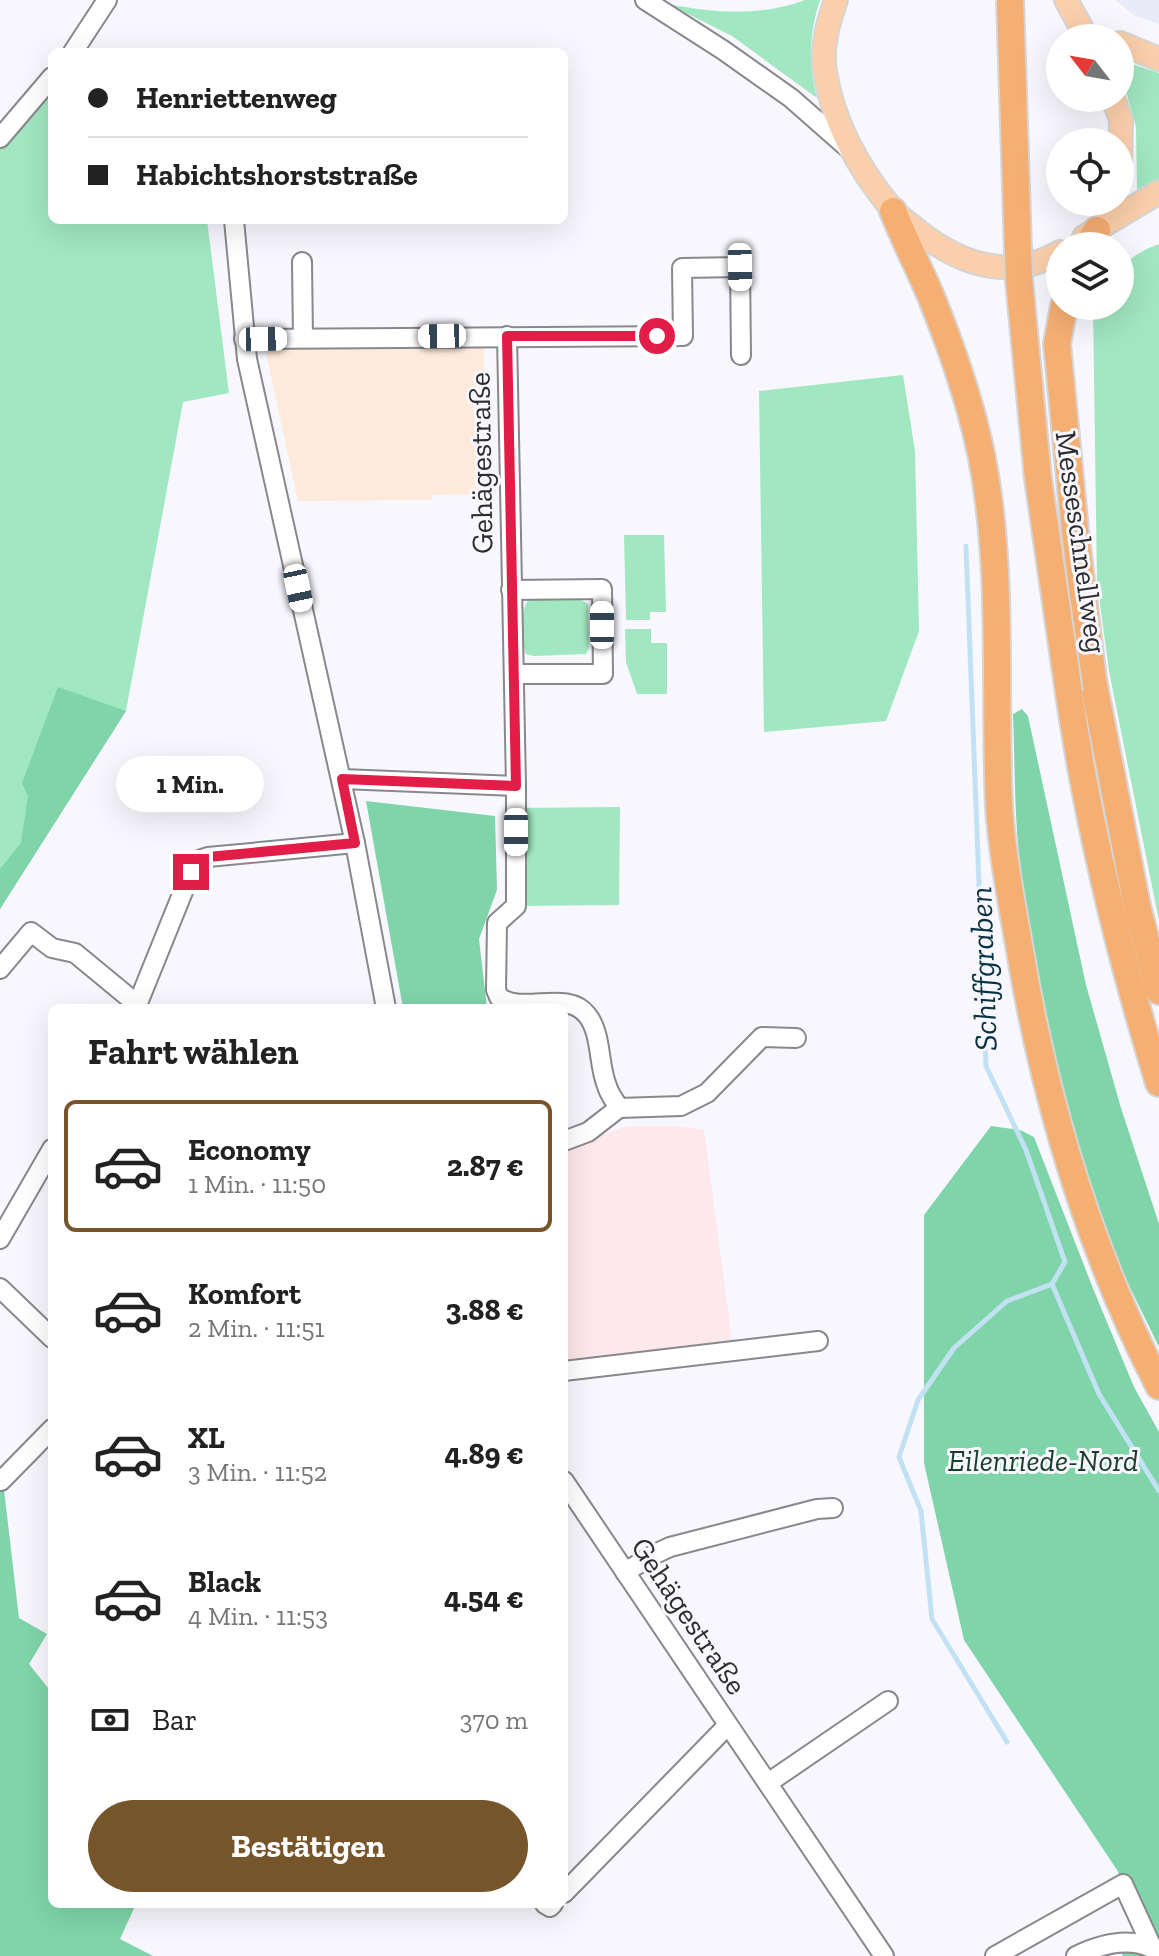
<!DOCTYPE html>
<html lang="de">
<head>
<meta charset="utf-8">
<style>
  body { margin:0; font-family:"Zilla Slab",serif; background:#f2f2f2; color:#222; height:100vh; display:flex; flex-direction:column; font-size:30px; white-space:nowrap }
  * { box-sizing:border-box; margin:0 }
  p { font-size:26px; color:#767676 }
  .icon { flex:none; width:44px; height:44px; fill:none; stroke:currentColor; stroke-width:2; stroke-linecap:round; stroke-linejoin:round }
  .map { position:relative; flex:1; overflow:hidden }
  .sheet { position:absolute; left:48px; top:1004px; width:520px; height:904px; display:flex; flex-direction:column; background:#fff; border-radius:12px; box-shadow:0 8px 32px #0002 }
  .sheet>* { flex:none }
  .top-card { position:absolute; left:48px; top:48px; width:520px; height:176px; border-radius:12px; box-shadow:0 8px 32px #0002; display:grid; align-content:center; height:176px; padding:0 40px; background:#fff }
  .needle { width:52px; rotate:301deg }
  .buttons { position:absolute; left:1046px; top:24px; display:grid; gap:16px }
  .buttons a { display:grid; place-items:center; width:88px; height:88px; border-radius:50%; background:#fff; box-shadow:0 8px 32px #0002; font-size:40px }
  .end { position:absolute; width:36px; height:36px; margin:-18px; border:10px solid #e11d48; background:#fff; box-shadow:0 0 0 4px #fff }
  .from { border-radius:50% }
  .bubble { position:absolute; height:56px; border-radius:28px; background:#fff; box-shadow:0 8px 32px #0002; font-size:26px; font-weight:700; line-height:56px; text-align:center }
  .car { position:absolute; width:24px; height:48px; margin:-24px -12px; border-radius:10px; box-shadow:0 0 6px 2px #0007; background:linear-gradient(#fff 24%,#345 0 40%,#fff 0 76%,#345 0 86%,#fff 0) }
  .top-card b { display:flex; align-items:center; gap:28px; height:76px; font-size:30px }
  .top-card b+b { border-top:2px solid #e0e0e0 }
  .top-card i { width:20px; height:20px; background:#222 }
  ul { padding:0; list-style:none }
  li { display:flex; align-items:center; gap:24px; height:132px; margin:0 16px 12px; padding:0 24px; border:4px solid transparent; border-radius:12px }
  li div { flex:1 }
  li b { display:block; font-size:30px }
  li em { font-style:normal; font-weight:700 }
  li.active { border-color:#76552b }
  li>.icon { width:72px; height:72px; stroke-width:1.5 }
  h2 { padding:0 40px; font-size:36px; line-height:96px }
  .pay { display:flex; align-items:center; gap:20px; height:88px; padding:0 40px; font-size:30px }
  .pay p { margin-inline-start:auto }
  .button { display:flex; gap:16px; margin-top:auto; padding:16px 40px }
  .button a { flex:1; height:92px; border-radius:48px; background:#76552b; color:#fff; font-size:32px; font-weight:700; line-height:92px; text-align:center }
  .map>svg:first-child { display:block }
  .built { fill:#eaebf8 }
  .education { fill:#fdeada }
  .medical { fill:#fde8eb }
  .green { fill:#a1e7c1 }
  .forest { fill:#7fd5a9 }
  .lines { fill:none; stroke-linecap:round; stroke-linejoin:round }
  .stream { stroke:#c2e2f4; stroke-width:5 }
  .minor-casing { stroke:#88888d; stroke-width:22 }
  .major-casing { stroke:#d5d5d5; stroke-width:26 }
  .highway-casing { stroke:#d5d5d5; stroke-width:30 }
  .minor { stroke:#fff; stroke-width:18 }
  .major { stroke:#facfab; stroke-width:22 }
  .highway { stroke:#f6af73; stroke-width:26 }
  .highway-bridge-casing { stroke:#d5d5d5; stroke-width:30; stroke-linecap:butt }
  .highway-bridge { stroke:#f6af73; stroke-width:26 }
  .route { stroke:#e11d48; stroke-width:10 }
  .labels { text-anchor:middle; stroke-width:6; stroke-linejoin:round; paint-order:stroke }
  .street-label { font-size:30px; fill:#2d2d2f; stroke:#f7f7fd }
  .park-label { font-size:30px; font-style:italic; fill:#193e2c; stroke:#f7f7fd }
  .water-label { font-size:32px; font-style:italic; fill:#093244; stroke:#f7f7fd }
</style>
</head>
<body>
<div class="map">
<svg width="1159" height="1956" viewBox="0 0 1159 1956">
  <rect width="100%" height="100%" fill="#f7f7fd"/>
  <path class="built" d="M 1115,0 L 1159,0 L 1159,24 L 1135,16 Z"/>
  <path class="education" d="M 265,348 L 484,348 L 486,494 L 433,495 L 432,500 L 298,501 Z"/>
  <path class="medical" d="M 627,1126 L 678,1126 L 704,1130 L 732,1340 L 564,1362 L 564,1148 Z"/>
  <g class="green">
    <path d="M 805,0 L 820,0 C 809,34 808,63 817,98 L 732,36 L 668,4 C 715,13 759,17 805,0 Z"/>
    <path d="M 1120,60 L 1159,73 L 1159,180 L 1137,190 L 1136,127 L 1120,70 Z"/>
    <path d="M 52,80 L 52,220 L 207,220 L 229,393 L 183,402 L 126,711 L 0,909 L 0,139 Z"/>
    <path d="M 1159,244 L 1159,921 L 1109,671 L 1097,581 L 1093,308 L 1120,306 C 1120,267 1121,259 1159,244 Z"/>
    <path d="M 903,375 L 915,451 L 919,631 L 886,721 L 764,732 L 759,391 Z"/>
    <path d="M 664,535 L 666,612 L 650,612 L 650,620 L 626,620 L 624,535 Z"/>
    <path d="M 529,599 L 580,599 L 588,604 L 589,648 L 586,654 L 534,656 L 526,654 C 521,643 520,608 529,599 Z"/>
    <path d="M 625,629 L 651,629 L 651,643 L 667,643 L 667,694 L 637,694 L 626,662 Z"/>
    <path d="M 620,807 L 619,905 L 516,906 L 517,808 Z"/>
  </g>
  <g class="forest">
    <path d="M 58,687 L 126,711 L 0,909 L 0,869 L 21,843 L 28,796 L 22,783 Z"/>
    <path d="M 1022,709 L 1028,716 L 1086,985 L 1121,1108 L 1159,1224 L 1159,1347 C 1139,1305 1117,1264 1101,1220 C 1058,1103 1033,977 1019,853 C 1014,807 1015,760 1013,714 Z"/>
    <path d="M 366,801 L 495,816 L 497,890 L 479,939 L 487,1008 L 403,1008 Z"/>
    <path d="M 991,1126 L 1020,1130 L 1034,1137 L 1094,1291 L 1134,1387 L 1159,1432 L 1159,1956 L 1123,1956 L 1117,1942 L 1151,1947 L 1117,1870 L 964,1640 L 924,1463 L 924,1215 Z"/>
    <path d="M 0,1470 L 3,1481 L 19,1618 L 47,1634 L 29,1664 L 52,1693 L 52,1904 L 136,1904 L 120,1939 L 153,1956 L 0,1956 Z"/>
  </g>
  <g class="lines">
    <g class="stream">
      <path d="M 966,546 L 986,1066 L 1026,1150 L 1065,1262 L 1052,1284"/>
      <path d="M 1052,1284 L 1099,1394 L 1159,1491"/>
      <path d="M 1007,1742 L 932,1619 L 921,1511 L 899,1457 L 918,1400 L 954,1348 L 1007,1301 L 1052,1284"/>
    </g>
    <g class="minor-casing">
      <g id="minor">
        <path d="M 645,0 L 723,50 L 791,98 L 849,149"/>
        <path d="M 73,52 L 107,0"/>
        <path d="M 0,138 L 52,77"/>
        <path d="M 234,220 L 247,359 L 355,843 L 386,1008"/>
        <path d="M 302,262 L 303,338"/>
        <path d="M 507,336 L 516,786 L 516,906 L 497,923 L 496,990 L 499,997 C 523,1015 567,989 587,1015 C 602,1033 598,1065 607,1086 C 609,1094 615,1101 619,1108 L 681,1106 L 707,1093 L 762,1037 L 796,1038"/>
        <path d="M 244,339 L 683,336 L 682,268 L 740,267 L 741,355"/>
        <path d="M 511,590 L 602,589 L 603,674 L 514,674"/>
        <path d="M 342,779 L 516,786"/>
        <path d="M 0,969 L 31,932 L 52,948 L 75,953 L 138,1005"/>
        <path d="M 136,1008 L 191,872 L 199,860 L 208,857 L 355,843"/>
        <path d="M 564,1141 L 588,1132 L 619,1108"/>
        <path d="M 0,1239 L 52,1149"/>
        <path d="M 0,1288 L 52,1338"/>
        <path d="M 564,1371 L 818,1341"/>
        <path d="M 1,1481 L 52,1429"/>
        <path d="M 564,1481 L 884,1956"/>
        <path d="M 625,1572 L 655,1554 L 670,1547 L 817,1509 L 833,1508"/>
        <path d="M 768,1783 L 888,1701"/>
        <path d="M 564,1893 L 728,1725"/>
        <path d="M 545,1904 L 550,1907 L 553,1904"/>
        <path d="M 995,1956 L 1123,1884 L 1152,1947"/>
        <path d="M 1076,1956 C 1101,1944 1131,1935 1157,1951"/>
      </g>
    </g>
    <g class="major-casing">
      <g id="major">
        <path d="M 836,0 C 828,23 821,47 825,72 C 833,122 859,169 891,208 C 898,217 910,224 919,232 C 962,265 1010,281 1060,252"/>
        <path d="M 1066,0 L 1087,38"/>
        <path d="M 1120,43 L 1159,59"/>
        <path d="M 1113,98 L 1121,120 L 1120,167"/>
        <path d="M 1084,237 L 1159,192"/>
      </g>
    </g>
    <g class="highway-casing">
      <g id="highway">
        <path d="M 893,211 C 904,239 918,266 930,294 C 954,353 975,413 985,475 C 1003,584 994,696 999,806 C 1002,852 1011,899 1019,945 C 1044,1098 1088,1247 1159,1386"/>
        <path d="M 1087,246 L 1097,230"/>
        <path d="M 1064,306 L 1057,344 L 1075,530 L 1093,680 L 1137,906 L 1159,991"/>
        <path d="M 1069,693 C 1088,825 1120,956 1159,1083"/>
      </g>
    </g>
    <use href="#minor" class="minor"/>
    <use href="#major" class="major"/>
    <use href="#highway" class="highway"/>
    <g class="highway-bridge-casing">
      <path id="highway-bridge" d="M 1010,0 L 1019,280 L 1038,478 L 1069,693"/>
    </g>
    <use href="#highway-bridge" class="highway-bridge"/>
  </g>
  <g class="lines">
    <path class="route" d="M 191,872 L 199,860 L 208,857 L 355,843 L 342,779 L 516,786 L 507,336 L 657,336"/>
  </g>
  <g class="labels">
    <g class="street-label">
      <text transform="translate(481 463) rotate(-91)" y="10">Gehägestraße</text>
      <text transform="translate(1081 542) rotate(82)" y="10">Messeschnellweg</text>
      <text transform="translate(689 1616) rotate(56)" y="10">Gehägestraße</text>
    </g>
    <g class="park-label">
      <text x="1043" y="1471">Eilenriede-Nord</text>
    </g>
    <g class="water-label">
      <text transform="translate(983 969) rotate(-92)" y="11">Schiffgraben</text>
    </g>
  </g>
</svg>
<div class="buttons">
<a><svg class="needle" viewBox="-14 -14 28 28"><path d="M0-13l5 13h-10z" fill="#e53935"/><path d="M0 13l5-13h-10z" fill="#767676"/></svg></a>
<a><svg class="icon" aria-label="locate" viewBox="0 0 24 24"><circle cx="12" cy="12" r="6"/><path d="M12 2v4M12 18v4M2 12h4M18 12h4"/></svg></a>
<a><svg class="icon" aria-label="layers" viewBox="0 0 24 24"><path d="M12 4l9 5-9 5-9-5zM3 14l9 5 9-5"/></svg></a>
</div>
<i class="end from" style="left:657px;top:336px"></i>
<i class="end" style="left:191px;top:872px"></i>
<div class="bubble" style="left:116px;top:756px;width:148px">1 Min.</div>
<i class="car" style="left:740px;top:267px;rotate:179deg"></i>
<i class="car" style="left:442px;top:336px;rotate:269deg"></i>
<i class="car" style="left:263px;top:339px;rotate:89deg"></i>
<i class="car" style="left:298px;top:588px;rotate:168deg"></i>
<i class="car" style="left:602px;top:625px;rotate:0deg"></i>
<i class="car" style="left:516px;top:832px;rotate:180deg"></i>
<div class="top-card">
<b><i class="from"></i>Henriettenweg</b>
<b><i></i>Habichtshorststraße</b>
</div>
<section class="sheet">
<h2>Fahrt wählen</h2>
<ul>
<li class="active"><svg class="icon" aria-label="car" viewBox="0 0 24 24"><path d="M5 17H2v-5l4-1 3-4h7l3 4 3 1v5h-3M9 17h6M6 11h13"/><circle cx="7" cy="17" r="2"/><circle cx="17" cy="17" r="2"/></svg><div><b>Economy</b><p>1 Min. · 11:50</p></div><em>2.87 €</em></li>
<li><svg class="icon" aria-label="car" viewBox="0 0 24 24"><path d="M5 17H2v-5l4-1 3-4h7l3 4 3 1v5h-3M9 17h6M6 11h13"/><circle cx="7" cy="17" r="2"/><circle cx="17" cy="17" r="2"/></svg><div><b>Komfort</b><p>2 Min. · 11:51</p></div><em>3.88 €</em></li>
<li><svg class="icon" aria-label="car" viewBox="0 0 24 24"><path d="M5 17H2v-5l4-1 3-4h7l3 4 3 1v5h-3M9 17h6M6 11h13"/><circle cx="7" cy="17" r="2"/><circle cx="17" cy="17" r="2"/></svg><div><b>XL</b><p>3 Min. · 11:52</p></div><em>4.89 €</em></li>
<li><svg class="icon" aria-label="car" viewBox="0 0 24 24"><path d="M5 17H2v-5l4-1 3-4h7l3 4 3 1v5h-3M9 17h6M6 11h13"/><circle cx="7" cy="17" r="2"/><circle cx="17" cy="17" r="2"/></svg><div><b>Black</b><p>4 Min. · 11:53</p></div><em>4.54 €</em></li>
</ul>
<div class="pay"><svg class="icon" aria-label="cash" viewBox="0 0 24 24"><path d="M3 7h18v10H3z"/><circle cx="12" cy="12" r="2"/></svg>Bar<p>370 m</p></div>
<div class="button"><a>Bestätigen</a></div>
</section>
</div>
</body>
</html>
